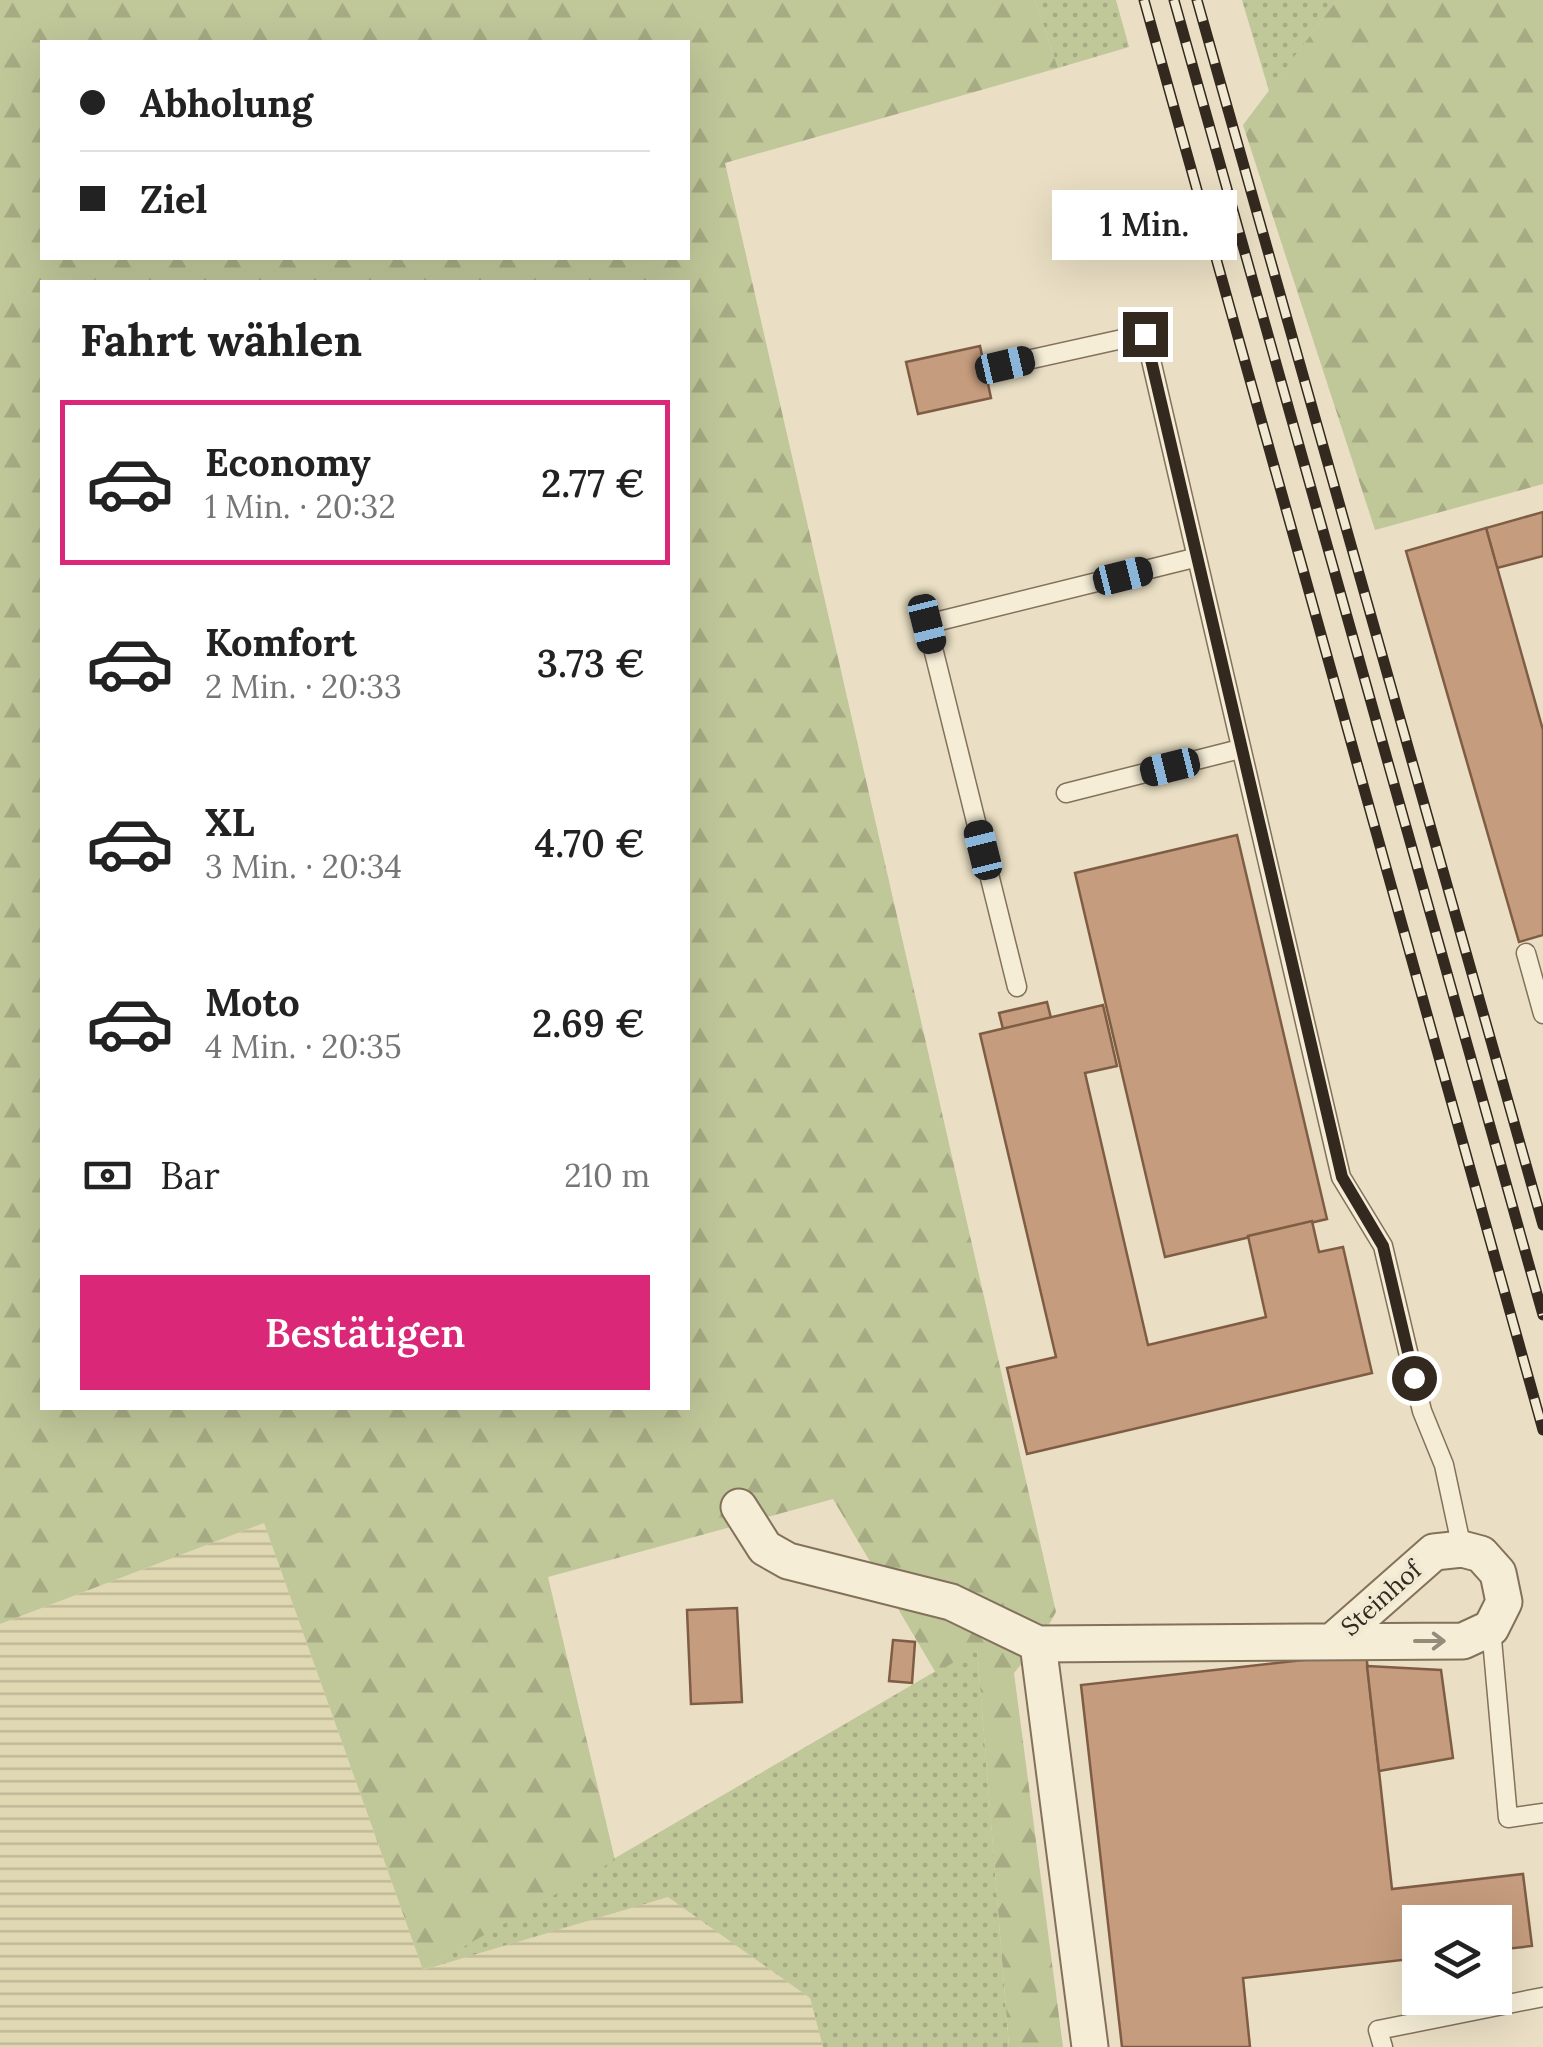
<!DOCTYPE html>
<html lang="de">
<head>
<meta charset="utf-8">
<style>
  body { margin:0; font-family:Lora,serif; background:#f2f2f2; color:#222; height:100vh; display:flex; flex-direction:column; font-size:38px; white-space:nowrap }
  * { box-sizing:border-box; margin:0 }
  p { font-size:32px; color:#767676 }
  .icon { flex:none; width:55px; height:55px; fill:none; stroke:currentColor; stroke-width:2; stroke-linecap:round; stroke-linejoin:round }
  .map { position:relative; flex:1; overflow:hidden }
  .side { position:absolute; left:40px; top:280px; width:650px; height:1130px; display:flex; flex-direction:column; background:#fff; border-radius:0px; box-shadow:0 10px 40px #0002 }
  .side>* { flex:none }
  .hud { position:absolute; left:40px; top:40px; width:650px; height:220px; border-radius:0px; box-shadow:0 10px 40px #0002; display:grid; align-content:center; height:220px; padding:0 40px; background:#fff }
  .controls { position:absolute; left:1402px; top:1905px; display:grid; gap:20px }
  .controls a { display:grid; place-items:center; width:110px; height:110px; border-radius:0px; background:#fff; box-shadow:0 10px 40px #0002; font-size:50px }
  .end { position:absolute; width:45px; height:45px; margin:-22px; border:12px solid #34291f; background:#fff; box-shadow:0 0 0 5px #fff }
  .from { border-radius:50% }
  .bubble { position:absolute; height:70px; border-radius:0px; background:#fff; box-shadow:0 10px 40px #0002; font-size:32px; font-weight:600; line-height:70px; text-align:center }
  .car { position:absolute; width:30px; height:60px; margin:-30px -15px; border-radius:12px; box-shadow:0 0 8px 2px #0007; background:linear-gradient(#222 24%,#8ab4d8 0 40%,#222 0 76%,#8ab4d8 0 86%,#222 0) }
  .hud b { display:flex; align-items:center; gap:35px; height:95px; font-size:38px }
  .hud b+b { border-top:2px solid #e0e0e0 }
  .hud i { width:25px; height:25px; background:#222 }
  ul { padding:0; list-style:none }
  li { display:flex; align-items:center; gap:30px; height:165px; margin:0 20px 15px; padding:0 20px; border:5px solid transparent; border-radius:0px }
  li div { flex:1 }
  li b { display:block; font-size:38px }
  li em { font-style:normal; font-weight:600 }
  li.current { border-color:#db2777 }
  li>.icon { width:90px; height:90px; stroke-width:1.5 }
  h2 { padding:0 40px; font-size:45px; line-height:120px }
  .pay { display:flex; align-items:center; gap:25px; height:110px; padding:0 40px; font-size:38px }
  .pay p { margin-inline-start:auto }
  .primary-button { display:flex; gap:20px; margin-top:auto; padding:20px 40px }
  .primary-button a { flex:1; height:115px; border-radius:0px; background:#db2777; color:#fff; font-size:40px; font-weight:600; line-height:115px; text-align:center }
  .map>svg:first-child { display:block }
  .farmland { fill:url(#farmland-rules) }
  .grass { fill:url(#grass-dots) }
  .forest { fill:url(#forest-firs); fill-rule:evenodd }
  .building { fill:#c59c7d; stroke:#7f5d44; stroke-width:2.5 }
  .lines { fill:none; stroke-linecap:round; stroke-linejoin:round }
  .service-casing { stroke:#83715c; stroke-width:21 }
  .minor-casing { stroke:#83715c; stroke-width:39 }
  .service { stroke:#f5edd6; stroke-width:18 }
  .minor { stroke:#f5edd6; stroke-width:35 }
  .rail-casing { stroke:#34291f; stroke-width:11 }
  .rail { stroke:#f2e9d3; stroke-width:8; stroke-dasharray:22; stroke-linecap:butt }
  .oneway { stroke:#948b7a }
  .route { stroke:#34291f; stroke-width:12 }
  .labels { text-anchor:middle; stroke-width:8; stroke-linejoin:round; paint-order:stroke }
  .street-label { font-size:25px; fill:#34291f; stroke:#f2e9d3 }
</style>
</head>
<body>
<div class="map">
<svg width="1543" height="2047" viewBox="0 0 1543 2047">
  <defs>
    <pattern id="farmland-rules" width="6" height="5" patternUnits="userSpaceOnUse" patternTransform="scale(2.5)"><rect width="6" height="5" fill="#dfd8b2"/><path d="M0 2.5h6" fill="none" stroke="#c0b999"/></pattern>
    <pattern id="grass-dots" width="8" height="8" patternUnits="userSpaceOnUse" patternTransform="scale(2.5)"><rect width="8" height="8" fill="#c0c799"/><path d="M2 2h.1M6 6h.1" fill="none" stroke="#a6ab83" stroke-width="1.8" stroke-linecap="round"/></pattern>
    <pattern id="forest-firs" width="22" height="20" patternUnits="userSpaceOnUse" patternTransform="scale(2.5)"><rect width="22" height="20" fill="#c0c799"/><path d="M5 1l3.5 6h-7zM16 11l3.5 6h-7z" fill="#a6ab83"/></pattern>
  </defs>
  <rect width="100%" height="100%" fill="#eadfc4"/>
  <path class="farmland" d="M 264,1523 L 423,1970 L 668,1896 L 810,1998 L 823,2047 L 0,2047 L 0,1624 Z"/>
  <g class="grass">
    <path d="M 1035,0 L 1116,0 L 1129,47 L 1058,68 Z"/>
    <path d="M 1242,0 L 1337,0 L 1269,91 Z"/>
    <path d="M 977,1647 L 1009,2047 L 823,2047 L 810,1998 L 668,1897 L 423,1970 Z"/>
  </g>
  <g class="forest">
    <path d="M 0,0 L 1035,0 L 1058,68 L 725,163 L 1056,1612 L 1038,1644 L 1014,1673 L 1063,2047 L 1009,2047 L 977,1648 L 936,1673 L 833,1499 L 548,1577 L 615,1860 L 423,1970 L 264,1523 L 0,1624 ZM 42,42 L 688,42 L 688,258 L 42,258 ZM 42,282 L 688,282 L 688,1408 L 42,1408 Z"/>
    <path d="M 1337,0 L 1543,0 L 1543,484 L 1375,530 L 1243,125 Z"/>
  </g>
  <g class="building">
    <path d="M 980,346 L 991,398 L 918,414 L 906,362 Z"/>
    <path d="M 1543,512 L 1543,556 L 1497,568 L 1486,528 Z"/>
    <path d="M 1486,528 L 1543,730 L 1543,935 L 1519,942 L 1406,551 Z"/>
    <path d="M 1237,835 L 1327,1219 L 1165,1257 L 1075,873 Z"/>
    <path d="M 1047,1002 L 1051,1018 L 1003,1029 L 999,1013 Z"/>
    <path d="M 1103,1005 L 1117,1066 L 1085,1073 L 1148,1345 L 1266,1317 L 1248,1236 L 1312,1221 L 1319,1252 L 1343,1247 L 1372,1373 L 1027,1454 L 1007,1368 L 1056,1357 L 980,1034 Z"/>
    <path d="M 737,1608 L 742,1702 L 691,1704 L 687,1610 Z"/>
    <path d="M 893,1640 L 915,1642 L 912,1683 L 889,1681 Z"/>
    <path d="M 1366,1653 L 1392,1889 L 1523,1874 L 1532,1946 L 1495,1950 L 1495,1922 L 1420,1922 L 1420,1958 L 1243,1978 L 1250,2047 L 1122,2047 L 1081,1685 Z"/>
    <path d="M 1367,1666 L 1441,1670 L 1453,1758 L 1379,1771 Z"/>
  </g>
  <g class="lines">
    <g class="service-casing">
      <g id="service">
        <path d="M 1005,365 L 1145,334 L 1341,1177 L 1383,1246 L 1422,1411 L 1444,1465 L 1462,1549"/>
        <path d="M 1066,793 L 1240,749"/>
        <path d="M 1526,953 L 1543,1014"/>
        <path d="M 1017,987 L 927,624 L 1194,558"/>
        <path d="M 1491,1628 L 1508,1818 L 1543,1813"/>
        <path d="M 1383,2047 L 1378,2030 L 1543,1997"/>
      </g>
    </g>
    <g class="minor-casing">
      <g id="minor">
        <path d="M 739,1507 L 765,1548 L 788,1561 L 951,1602 L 1038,1644 L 1463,1641 L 1491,1628 L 1504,1602 L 1498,1573 L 1481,1554 L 1462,1549 L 1434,1552 L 1333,1641"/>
        <path d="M 1038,1644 L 1090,2047"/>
      </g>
    </g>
    <use href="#service" class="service"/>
    <use href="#minor" class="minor"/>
    <g class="rail-casing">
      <g id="rail">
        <path d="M 1144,0 L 1543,1430"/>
        <path d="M 1174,0 L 1543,1315"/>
        <path d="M 1197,0 L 1543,1225"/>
      </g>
    </g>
    <use href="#rail" class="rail"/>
  </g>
  <defs><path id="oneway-shaft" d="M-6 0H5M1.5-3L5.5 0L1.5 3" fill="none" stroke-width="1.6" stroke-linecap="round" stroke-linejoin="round" transform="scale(2.5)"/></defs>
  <use class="oneway" href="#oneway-shaft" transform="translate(1430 1641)"/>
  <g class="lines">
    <path class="route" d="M 1145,334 L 1342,1177 L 1383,1246 L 1414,1378"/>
  </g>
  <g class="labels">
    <g class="street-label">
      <text transform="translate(1381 1598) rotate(-42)" y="9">Steinhof</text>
    </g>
  </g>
</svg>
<div class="controls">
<a><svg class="icon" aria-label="layers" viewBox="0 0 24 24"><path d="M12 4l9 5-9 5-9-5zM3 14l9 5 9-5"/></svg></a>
</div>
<i class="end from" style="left:1414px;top:1378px"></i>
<i class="end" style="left:1145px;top:334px"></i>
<div class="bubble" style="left:1052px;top:190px;width:185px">1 Min.</div>
<i class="car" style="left:1005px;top:365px;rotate:77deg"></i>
<i class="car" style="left:1123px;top:576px;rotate:76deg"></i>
<i class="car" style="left:927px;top:624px;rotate:166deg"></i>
<i class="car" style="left:1170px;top:767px;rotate:256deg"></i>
<i class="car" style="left:983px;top:850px;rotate:346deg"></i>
<div class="hud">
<b><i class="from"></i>Abholung</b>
<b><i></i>Ziel</b>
</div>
<section class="side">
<h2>Fahrt wählen</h2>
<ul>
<li class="current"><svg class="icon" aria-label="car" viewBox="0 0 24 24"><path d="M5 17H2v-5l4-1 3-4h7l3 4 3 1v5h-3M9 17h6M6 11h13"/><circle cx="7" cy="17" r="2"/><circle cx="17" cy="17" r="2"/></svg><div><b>Economy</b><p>1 Min. · 20:32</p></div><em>2.77 €</em></li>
<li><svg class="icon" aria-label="car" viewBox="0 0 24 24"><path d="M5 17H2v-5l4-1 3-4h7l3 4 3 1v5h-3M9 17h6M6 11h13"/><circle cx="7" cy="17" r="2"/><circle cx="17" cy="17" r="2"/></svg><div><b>Komfort</b><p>2 Min. · 20:33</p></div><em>3.73 €</em></li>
<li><svg class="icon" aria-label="car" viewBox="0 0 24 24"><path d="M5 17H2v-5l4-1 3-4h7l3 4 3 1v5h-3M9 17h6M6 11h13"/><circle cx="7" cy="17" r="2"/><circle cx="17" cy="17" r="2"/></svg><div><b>XL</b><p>3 Min. · 20:34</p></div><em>4.70 €</em></li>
<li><svg class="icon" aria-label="car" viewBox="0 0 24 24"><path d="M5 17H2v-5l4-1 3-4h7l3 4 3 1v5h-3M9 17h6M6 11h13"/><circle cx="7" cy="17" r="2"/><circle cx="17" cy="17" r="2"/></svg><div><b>Moto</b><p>4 Min. · 20:35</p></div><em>2.69 €</em></li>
</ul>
<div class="pay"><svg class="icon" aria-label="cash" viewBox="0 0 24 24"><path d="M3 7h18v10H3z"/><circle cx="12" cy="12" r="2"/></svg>Bar<p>210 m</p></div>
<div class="primary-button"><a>Bestätigen</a></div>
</section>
</div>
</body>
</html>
